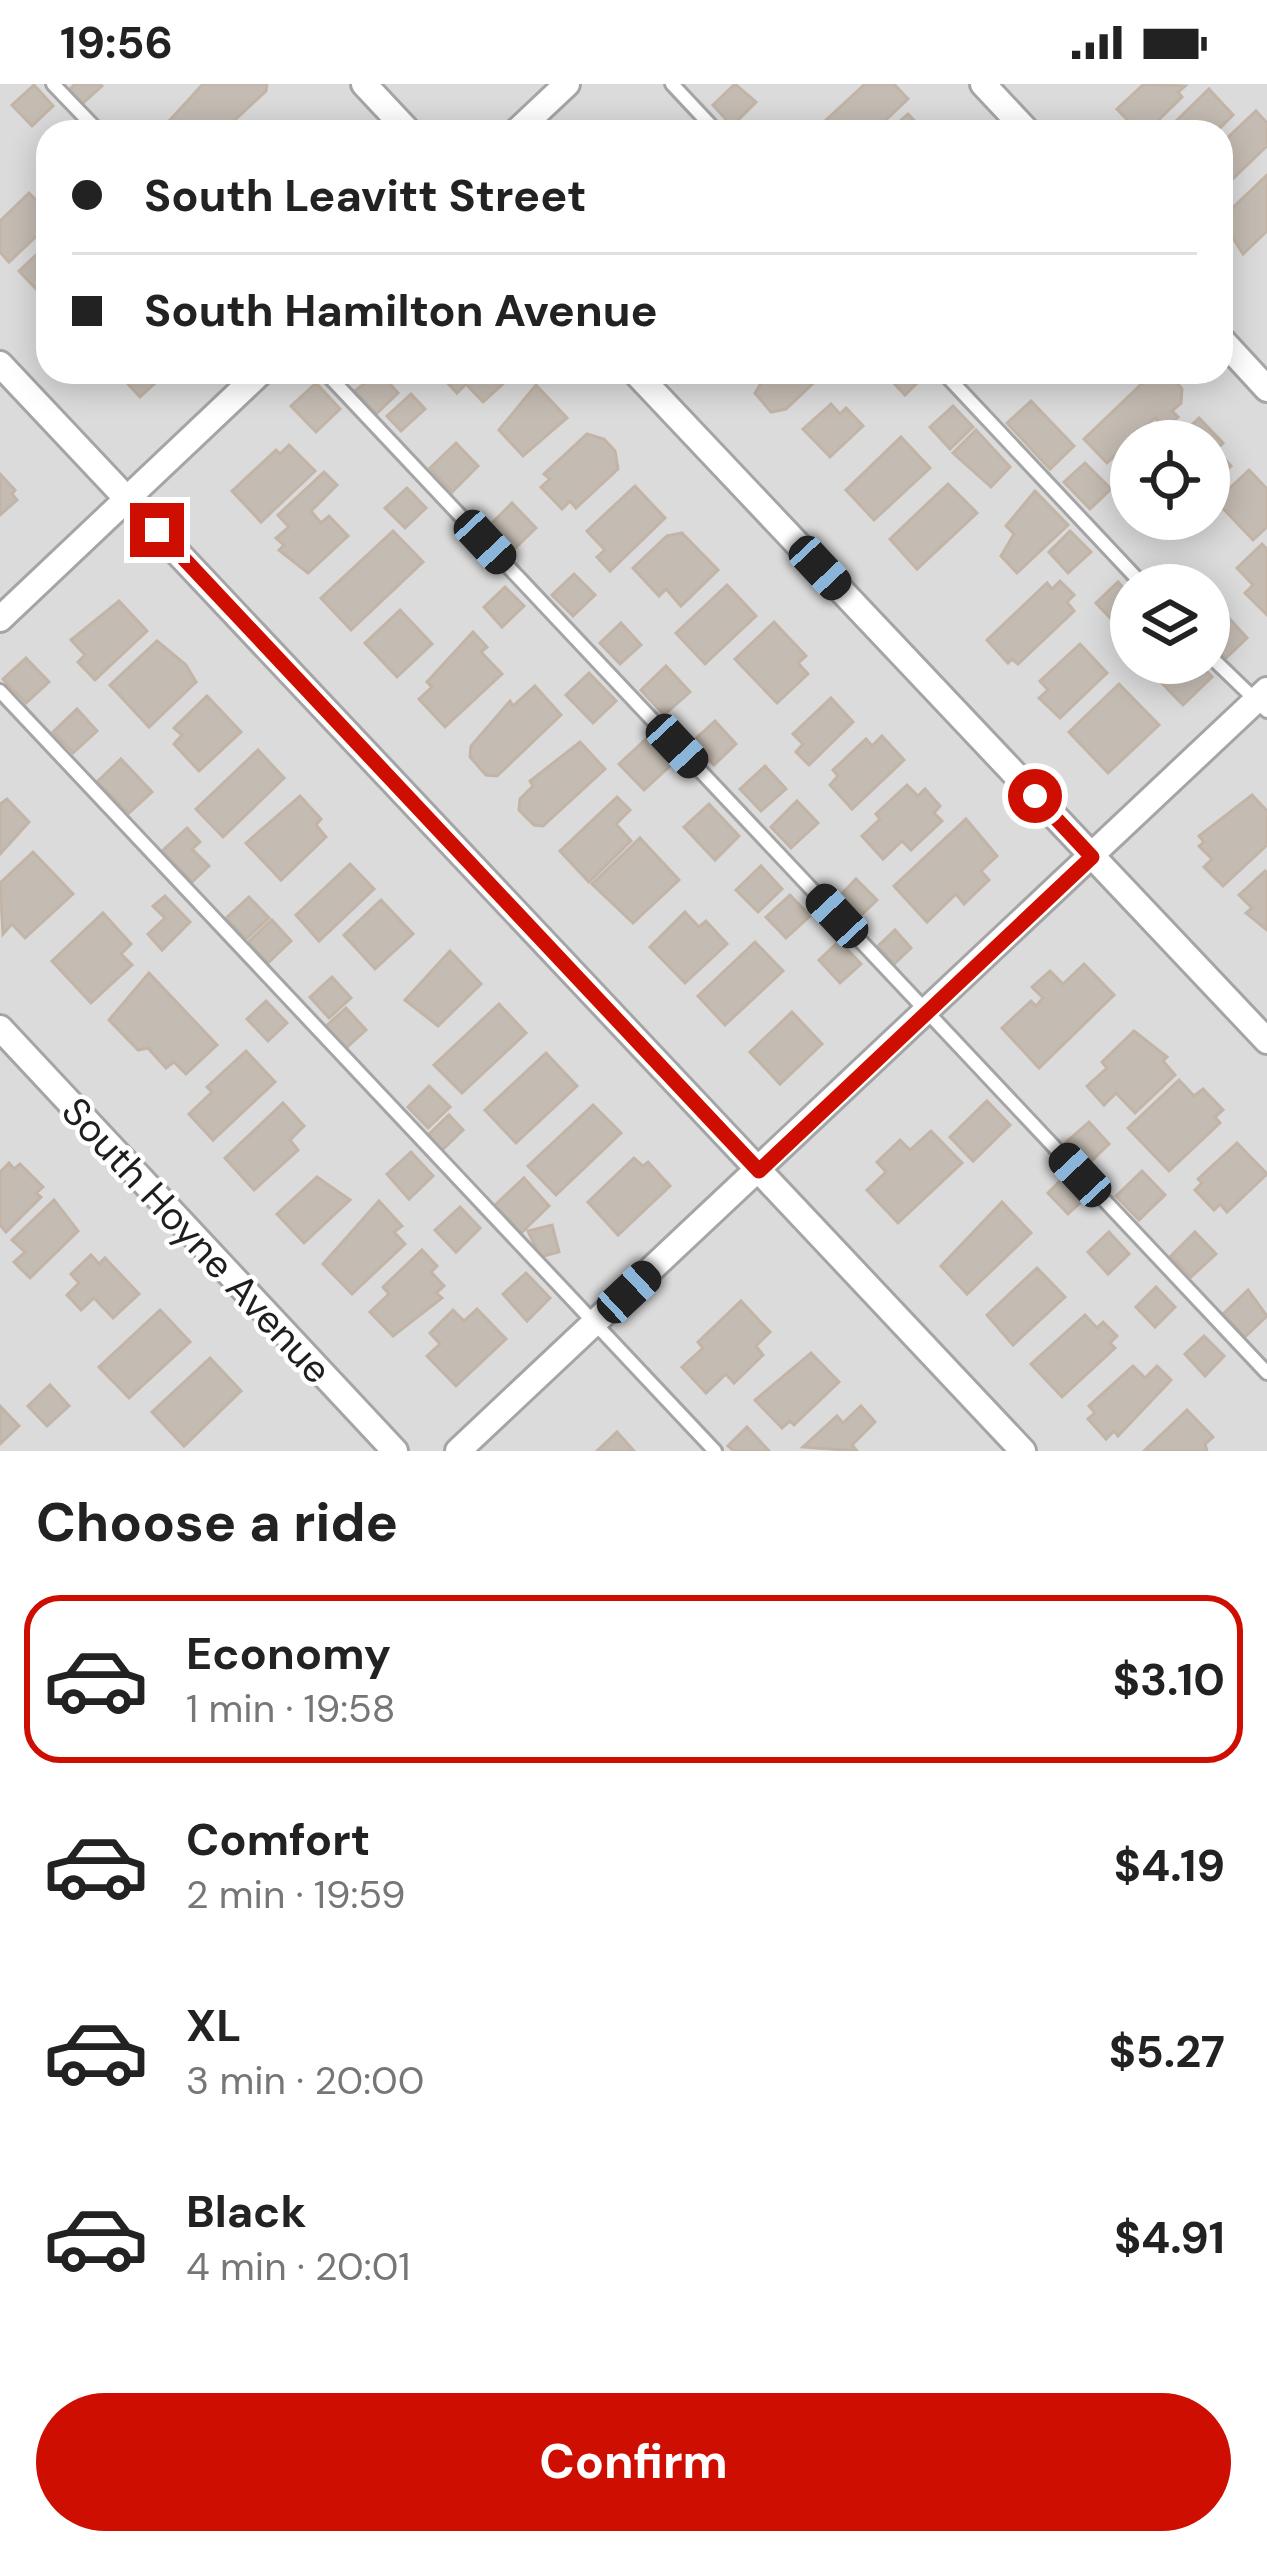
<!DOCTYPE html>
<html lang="en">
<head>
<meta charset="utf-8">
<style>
  body { margin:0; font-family:"DM Sans",sans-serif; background:#f2f2f2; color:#222; height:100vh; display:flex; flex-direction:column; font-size:45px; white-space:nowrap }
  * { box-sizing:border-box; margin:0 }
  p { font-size:39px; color:#767676 }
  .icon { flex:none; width:66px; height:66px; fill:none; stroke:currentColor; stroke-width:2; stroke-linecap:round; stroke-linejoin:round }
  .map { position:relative; height:1367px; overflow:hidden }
  .sheet { display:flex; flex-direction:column; background:#fff; flex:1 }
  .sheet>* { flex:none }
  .top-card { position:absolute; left:36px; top:36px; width:1197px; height:264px; border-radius:36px; box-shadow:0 6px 30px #0003; display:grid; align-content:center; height:264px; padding:0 36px; background:#fff }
  .fabs { position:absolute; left:1110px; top:336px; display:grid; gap:24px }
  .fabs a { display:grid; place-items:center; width:120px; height:120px; border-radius:50%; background:#fff; box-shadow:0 6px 30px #0003; font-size:60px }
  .end { position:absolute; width:54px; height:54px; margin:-27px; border:15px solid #cd0e00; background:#fff; box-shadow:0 0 0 6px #fff }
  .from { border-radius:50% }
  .car { position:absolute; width:36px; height:72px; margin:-36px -18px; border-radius:15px; box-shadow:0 0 9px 3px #0007; background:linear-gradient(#222 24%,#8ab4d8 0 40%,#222 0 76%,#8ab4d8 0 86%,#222 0) }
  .top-card b { display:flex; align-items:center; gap:42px; height:114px; font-size:45px }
  .top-card b+b { border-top:3px solid #e0e0e0 }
  .top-card i { width:30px; height:30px; background:#222 }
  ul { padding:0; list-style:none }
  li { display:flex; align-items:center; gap:36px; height:168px; margin:0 24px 18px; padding:0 12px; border:6px solid transparent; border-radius:36px }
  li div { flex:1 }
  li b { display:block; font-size:45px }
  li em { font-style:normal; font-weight:700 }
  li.active { border-color:#cd0e00 }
  li>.icon { width:108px; height:108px; stroke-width:1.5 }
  h2 { padding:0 36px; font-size:54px; line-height:144px }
  .cta { display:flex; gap:24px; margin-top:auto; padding:24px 36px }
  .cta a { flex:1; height:138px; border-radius:72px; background:#cd0e00; color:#fff; font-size:48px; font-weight:700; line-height:138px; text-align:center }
  .status { display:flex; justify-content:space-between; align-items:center; height:84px; padding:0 60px; background:#fff; direction:ltr }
  .status svg { height:33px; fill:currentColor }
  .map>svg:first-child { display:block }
  .residential { fill:#dcdbdb; fill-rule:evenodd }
  .building { fill:#c4bcb3; stroke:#c2b4a6; stroke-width:3 }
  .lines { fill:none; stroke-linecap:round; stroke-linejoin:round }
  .service-casing { stroke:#a5a5a5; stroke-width:18 }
  .minor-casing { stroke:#a5a5a5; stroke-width:30 }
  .service { stroke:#fff; stroke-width:12 }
  .minor { stroke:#fff; stroke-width:24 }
  .route { stroke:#cd0e00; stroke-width:15 }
  .labels { text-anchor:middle; stroke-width:9; stroke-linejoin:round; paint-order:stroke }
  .street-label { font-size:39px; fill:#1e1e1e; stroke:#fff }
</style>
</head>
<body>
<div class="status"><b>19:56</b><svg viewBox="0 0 49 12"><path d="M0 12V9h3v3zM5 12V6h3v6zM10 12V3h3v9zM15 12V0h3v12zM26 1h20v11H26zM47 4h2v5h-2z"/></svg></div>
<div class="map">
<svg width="1267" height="1367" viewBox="0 0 1267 1367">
  <rect width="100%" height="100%" fill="#f0ede4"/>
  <path class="residential" d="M 0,0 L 1267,0 L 1267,1367 L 0,1367 ZM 48,48 L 1221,48 L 1221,288 L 48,288 ZM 1131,357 L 1209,357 L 1209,435 L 1131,435 ZM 1131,501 L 1209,501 L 1209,579 L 1131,579 Z"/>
  <g class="building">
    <path d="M 75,0 L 100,0 L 102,2 L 82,20 L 69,6 Z"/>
    <path d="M 203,0 L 267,0 L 266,7 L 222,48 L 181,48 L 170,36 Z"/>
    <path d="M 735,0 L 756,18 L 732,42 L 713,21 Z"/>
    <path d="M 865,0 L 894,0 L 908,15 L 873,48 L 835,48 L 825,37 Z"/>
    <path d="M 1144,0 L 1185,2 L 1178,8 L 1182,13 L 1146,48 L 1139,48 L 1117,25 Z"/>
    <path d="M 34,1 L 53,22 L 32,42 L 12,21 Z"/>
    <path d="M 1209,5 L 1233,31 L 1216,48 L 1165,48 Z"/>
    <path d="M 1256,27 L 1267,39 L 1267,62 L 1221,106 L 1221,60 Z"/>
    <path d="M 908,30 L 925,48 L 888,48 Z"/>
    <path d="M 1267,91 L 1267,147 L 1243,170 L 1221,135 Z"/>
    <path d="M 29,109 L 44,124 L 48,120 L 48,141 L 9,178 L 0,168 L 0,137 Z"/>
    <path d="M 48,160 L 48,203 L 41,210 L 19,187 Z"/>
    <path d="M 117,288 L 167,288 L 140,313 Z"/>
    <path d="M 379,288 L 398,309 L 376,330 L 355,307 Z"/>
    <path d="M 450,288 L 516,288 L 483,318 L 466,300 L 457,309 L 443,294 Z"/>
    <path d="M 768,288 L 825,288 L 786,325 L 771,328 L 755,309 Z"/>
    <path d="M 898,288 L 921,288 L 925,291 L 905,311 L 890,295 Z"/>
    <path d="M 1154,288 L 1169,290 L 1182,305 L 1181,319 L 1172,327 L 1178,333 L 1165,345 L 1155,334 L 1107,379 L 1084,355 Z"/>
    <path d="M 316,299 L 340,325 L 316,348 L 291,322 Z"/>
    <path d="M 536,301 L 567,334 L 523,372 L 499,346 Z"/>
    <path d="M 411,310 L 425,325 L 401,347 L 387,332 Z"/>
    <path d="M 1031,317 L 1074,362 L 1050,385 L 1007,339 Z"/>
    <path d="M 831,320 L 840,330 L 846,324 L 863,342 L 830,373 L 803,345 Z"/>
    <path d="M 953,322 L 973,343 L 950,365 L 930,343 Z"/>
    <path d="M 1199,334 L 1223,359 L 1216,366 L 1231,382 L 1209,402 L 1209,357 L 1175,357 Z"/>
    <path d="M 976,346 L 1010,383 L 991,403 L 953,369 Z"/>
    <path d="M 587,350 L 604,355 L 615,367 L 618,385 L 576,424 L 570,417 L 562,425 L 541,403 L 550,395 L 544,390 Z"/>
    <path d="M 901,353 L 930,384 L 874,436 L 846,406 Z"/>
    <path d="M 456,359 L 478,382 L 452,408 L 430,384 Z"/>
    <path d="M 289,361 L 315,387 L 261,438 L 232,407 L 276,366 L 280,370 Z"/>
    <path d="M 1085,379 L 1111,405 L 1090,425 L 1064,398 Z"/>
    <path d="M 1249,386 L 1267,405 L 1267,443 L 1253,456 L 1216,417 Z"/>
    <path d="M 324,388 L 337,401 L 311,427 L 321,439 L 329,432 L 348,452 L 308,489 L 279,466 L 284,461 L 276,454 L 289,443 L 278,431 Z"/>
    <path d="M 0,390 L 15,406 L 12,410 L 17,416 L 0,431 Z"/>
    <path d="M 948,400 L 977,429 L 917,485 L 890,455 Z"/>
    <path d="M 635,402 L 665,434 L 610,487 L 597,473 L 605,466 L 587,447 Z"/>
    <path d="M 407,404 L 426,424 L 405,444 L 385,424 Z"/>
    <path d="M 1035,407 L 1068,441 L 1017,489 L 1001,472 L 1014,450 L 1006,442 Z"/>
    <path d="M 512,419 L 536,444 L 511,468 L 488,443 Z"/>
    <path d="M 393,447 L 423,478 L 351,546 L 321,514 Z"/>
    <path d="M 1070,447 L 1091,468 L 1068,489 L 1049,468 Z"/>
    <path d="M 682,449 L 718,486 L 681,522 L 666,505 L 659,512 L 633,484 L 667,452 Z"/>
    <path d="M 1262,460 L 1267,465 L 1267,531 L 1245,509 L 1253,501 L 1237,484 Z"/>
    <path d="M 574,490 L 595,511 L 573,532 L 552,511 Z"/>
    <path d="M 1060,497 L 1074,511 L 1067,518 L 1074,527 L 1018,580 L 1012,575 L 1008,579 L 987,556 L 1047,499 L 1052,505 Z"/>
    <path d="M 1118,498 L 1131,512 L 1131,527 L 1117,541 L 1096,519 Z"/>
    <path d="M 727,501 L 756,532 L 705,580 L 676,549 Z"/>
    <path d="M 505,503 L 524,522 L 502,543 L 484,523 Z"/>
    <path d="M 119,517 L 147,547 L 95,596 L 78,578 L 85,571 L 71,556 Z"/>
    <path d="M 400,526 L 432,560 L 397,593 L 365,559 Z"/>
    <path d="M 1229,534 L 1247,554 L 1226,574 L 1209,553 Z"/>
    <path d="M 774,538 L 806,572 L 798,579 L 808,590 L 777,619 L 735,575 Z"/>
    <path d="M 621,539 L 641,561 L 620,580 L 600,559 Z"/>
    <path d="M 473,548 L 487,563 L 481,568 L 502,590 L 445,643 L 419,615 L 432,603 L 427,598 Z"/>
    <path d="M 157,557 L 186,581 L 196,598 L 149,643 L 110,601 Z"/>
    <path d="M 1080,560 L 1107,589 L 1060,634 L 1039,614 L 1048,606 L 1040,597 Z"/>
    <path d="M 26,574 L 49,598 L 26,619 L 3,595 Z"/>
    <path d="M 1173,579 L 1199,579 L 1212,593 L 1183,621 L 1157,594 Z"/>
    <path d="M 666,582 L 690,608 L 664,631 L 641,606 Z"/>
    <path d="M 589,589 L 616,617 L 593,639 L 566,611 Z"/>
    <path d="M 1119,600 L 1159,641 L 1108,689 L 1069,648 Z"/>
    <path d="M 535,602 L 561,631 L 497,692 L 486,691 L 470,673 L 471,662 L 510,617 L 513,622 Z"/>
    <path d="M 207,612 L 241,648 L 199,687 L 174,660 L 182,651 L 174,644 Z"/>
    <path d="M 831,614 L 853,638 L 809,681 L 796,668 L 803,660 L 793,650 Z"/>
    <path d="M 77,625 L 97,647 L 73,669 L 53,648 Z"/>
    <path d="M 715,637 L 736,660 L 714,681 L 692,658 Z"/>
    <path d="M 882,652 L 904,676 L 852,725 L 830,701 L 838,692 L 833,686 L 866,655 L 872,662 Z"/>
    <path d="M 646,655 L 671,681 L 644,706 L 619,680 Z"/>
    <path d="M 580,658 L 605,685 L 543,742 L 534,741 L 519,726 L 520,715 L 533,702 L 530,697 Z"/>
    <path d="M 258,666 L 284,694 L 223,753 L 196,725 Z"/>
    <path d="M 121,675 L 152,708 L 129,729 L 97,698 Z"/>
    <path d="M 765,682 L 786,705 L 761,727 L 740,705 Z"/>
    <path d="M 907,701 L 918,712 L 925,705 L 940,722 L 934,729 L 942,737 L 911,766 L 902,757 L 883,775 L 862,752 L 880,735 L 876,730 Z"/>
    <path d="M 1252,711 L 1267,727 L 1267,761 L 1223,802 L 1204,783 L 1212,775 L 1199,762 L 1204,758 L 1199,752 Z"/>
    <path d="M 300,712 L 321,735 L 316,741 L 326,753 L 281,796 L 246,759 Z"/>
    <path d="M 617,713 L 630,726 L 616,740 L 631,757 L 589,798 L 560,767 Z"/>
    <path d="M 7,715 L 29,738 L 0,770 L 0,720 Z"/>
    <path d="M 797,717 L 818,739 L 791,764 L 771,743 Z"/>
    <path d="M 709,720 L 739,752 L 715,776 L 684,743 Z"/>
    <path d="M 966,735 L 997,772 L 981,787 L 989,796 L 964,820 L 956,810 L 927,838 L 894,802 Z"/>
    <path d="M 187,744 L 200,758 L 192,765 L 209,782 L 192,798 L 162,767 Z"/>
    <path d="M 640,754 L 679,796 L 633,839 L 592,800 Z"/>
    <path d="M 33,768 L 73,810 L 25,854 L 12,840 L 3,850 L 0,799 Z"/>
    <path d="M 350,780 L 374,805 L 319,857 L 296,831 Z"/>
    <path d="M 761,782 L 782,805 L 758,828 L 736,806 Z"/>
    <path d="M 1265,787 L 1267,789 L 1267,846 L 1246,829 L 1252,824 L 1239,811 Z"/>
    <path d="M 856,795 L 877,816 L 853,839 L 834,818 Z"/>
    <path d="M 790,811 L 810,832 L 786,854 L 766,833 Z"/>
    <path d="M 165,812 L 190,838 L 162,866 L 148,850 L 165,834 L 153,822 Z"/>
    <path d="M 249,813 L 269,834 L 246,855 L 226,834 Z"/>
    <path d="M 381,816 L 413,850 L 375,885 L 344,851 Z"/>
    <path d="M 685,828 L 699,843 L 706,837 L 727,860 L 685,899 L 650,863 Z"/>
    <path d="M 103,829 L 131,860 L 121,870 L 132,881 L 91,919 L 52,877 Z"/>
    <path d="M 272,836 L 291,857 L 268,879 L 248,858 Z"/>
    <path d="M 895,846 L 911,864 L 894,880 L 878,862 Z"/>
    <path d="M 839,857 L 861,880 L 840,899 L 819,876 Z"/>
    <path d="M 755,858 L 783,887 L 725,941 L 698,912 Z"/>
    <path d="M 450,867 L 481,900 L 438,942 L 405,916 Z"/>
    <path d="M 1084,880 L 1114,911 L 1039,984 L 1002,944 L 1031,917 L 1036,922 L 1043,914 L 1032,903 L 1050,887 L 1063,900 Z"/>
    <path d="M 149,889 L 217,961 L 186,990 L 174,978 L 166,984 L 148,964 L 138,966 L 109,936 Z"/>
    <path d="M 332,893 L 351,914 L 329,934 L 310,913 Z"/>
    <path d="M 266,917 L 287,939 L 268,957 L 247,935 Z"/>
    <path d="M 499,920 L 526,949 L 462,1009 L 434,981 Z"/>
    <path d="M 346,924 L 366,946 L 345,965 L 325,943 Z"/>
    <path d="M 792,928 L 822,960 L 780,1000 L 750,968 Z"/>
    <path d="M 1134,947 L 1167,973 L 1163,977 L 1175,991 L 1135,1029 L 1116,1009 L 1104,1021 L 1087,1002 L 1107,984 L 1102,978 Z"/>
    <path d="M 246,967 L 275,998 L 213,1056 L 189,1030 L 212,1008 L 207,1003 Z"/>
    <path d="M 546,969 L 577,1002 L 516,1059 L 485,1026 Z"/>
    <path d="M 1179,996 L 1194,1012 L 1203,1005 L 1223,1026 L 1215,1033 L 1220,1039 L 1169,1087 L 1128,1044 Z"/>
    <path d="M 429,1002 L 450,1023 L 428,1044 L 408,1023 Z"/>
    <path d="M 987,1017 L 1010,1041 L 973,1077 L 950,1053 Z"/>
    <path d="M 283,1019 L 304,1042 L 290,1056 L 298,1066 L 254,1106 L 225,1074 Z"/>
    <path d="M 593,1021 L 621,1049 L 556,1111 L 528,1082 Z"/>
    <path d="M 449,1031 L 463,1046 L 441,1067 L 427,1052 Z"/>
    <path d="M 1089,1038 L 1109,1060 L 1085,1083 L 1064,1060 Z"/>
    <path d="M 931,1047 L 962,1079 L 898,1139 L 867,1106 L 886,1088 L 877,1078 L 900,1056 L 910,1066 Z"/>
    <path d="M 1237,1059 L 1267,1090 L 1227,1128 L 1220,1120 L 1214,1126 L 1195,1106 L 1202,1099 L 1198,1095 Z"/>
    <path d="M 411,1068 L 433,1092 L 409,1115 L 387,1090 Z"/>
    <path d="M 634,1074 L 643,1082 L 648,1078 L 670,1102 L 618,1151 L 588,1118 Z"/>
    <path d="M 9,1079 L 14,1085 L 20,1080 L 43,1103 L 36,1109 L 41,1113 L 6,1148 L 0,1141 L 0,1088 Z"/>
    <path d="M 1142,1087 L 1165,1111 L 1139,1136 L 1116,1112 Z"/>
    <path d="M 317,1093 L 350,1116 L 304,1159 L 277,1130 Z"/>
    <path d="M 524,1094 L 549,1122 L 521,1149 L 495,1121 Z"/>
    <path d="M 1061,1096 L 1081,1118 L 1068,1130 L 1048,1109 Z"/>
    <path d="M 54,1116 L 78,1147 L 30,1194 L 14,1178 L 25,1168 L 12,1156 Z"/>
    <path d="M 379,1117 L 402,1142 L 394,1148 L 405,1160 L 352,1210 L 323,1180 Z"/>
    <path d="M 1002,1118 L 1031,1149 L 967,1210 L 941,1182 Z"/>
    <path d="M 460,1123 L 480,1144 L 456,1168 L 435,1146 Z"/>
    <path d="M 552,1141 L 559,1168 L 540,1173 L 528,1147 Z"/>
    <path d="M 1109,1148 L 1129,1170 L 1108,1190 L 1088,1168 Z"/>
    <path d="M 1195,1148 L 1216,1170 L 1191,1193 L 1171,1172 Z"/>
    <path d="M 422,1166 L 437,1182 L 431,1188 L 444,1202 L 436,1209 L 442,1214 L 393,1252 L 370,1228 L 389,1210 L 383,1203 Z"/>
    <path d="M 91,1171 L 99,1180 L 105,1174 L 139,1210 L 113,1234 L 94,1214 L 81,1226 L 67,1211 L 79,1199 L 71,1190 Z"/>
    <path d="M 1037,1184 L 1065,1213 L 1013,1261 L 987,1231 Z"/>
    <path d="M 526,1189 L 550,1214 L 527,1237 L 503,1210 Z"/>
    <path d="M 1156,1203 L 1175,1223 L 1155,1243 L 1136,1223 Z"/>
    <path d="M 1248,1206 L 1267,1232 L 1245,1253 L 1223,1230 Z"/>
    <path d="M 741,1217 L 770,1248 L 756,1262 L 763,1271 L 734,1299 L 726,1290 L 706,1309 L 682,1283 L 703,1264 L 698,1258 Z"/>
    <path d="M 477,1225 L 506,1255 L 456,1302 L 427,1272 L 440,1260 L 430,1249 L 453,1226 L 464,1237 Z"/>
    <path d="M 160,1226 L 190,1258 L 129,1314 L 99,1283 Z"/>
    <path d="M 1085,1231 L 1097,1244 L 1103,1238 L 1117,1252 L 1110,1259 L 1115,1264 L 1062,1313 L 1031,1280 Z"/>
    <path d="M 1204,1252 L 1224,1272 L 1205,1292 L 1185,1270 Z"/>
    <path d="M 811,1269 L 839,1298 L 794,1341 L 790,1337 L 782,1344 L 755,1316 Z"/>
    <path d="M 210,1274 L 241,1307 L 184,1362 L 152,1328 Z"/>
    <path d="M 1133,1282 L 1145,1294 L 1157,1282 L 1171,1296 L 1118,1352 L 1114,1347 L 1106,1355 L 1088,1335 L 1095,1329 L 1089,1322 Z"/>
    <path d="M 50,1301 L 69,1322 L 47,1342 L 28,1322 Z"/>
    <path d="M 0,1322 L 19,1342 L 0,1360 Z"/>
    <path d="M 861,1322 L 875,1338 L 852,1361 L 857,1367 L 803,1363 L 837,1332 L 843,1339 Z"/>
    <path d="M 1187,1326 L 1213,1353 L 1205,1360 L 1207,1367 L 1144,1367 Z"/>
    <path d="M 747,1343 L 769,1367 L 734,1367 L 728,1362 Z"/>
    <path d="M 617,1348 L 634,1367 L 597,1367 Z"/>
  </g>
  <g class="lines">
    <g class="service-casing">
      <g id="service">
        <path d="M 53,0 L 99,48"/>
        <path d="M 672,0 L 717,48"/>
        <path d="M 325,288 L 1267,1289"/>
        <path d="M 943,288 L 1143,501"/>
        <path d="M 1209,571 L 1267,627"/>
        <path d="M 0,607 L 715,1367"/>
      </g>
    </g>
    <g class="minor-casing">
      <g id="minor">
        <path d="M 364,0 L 409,48"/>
        <path d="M 983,0 L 1028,48"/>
        <path d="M 516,48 L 567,0"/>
        <path d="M 1221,255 L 1267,305"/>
        <path d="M 0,280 L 1023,1367"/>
        <path d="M 635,288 L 1267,957"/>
        <path d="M 0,535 L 261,288"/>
        <path d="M 0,944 L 395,1367"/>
        <path d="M 458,1367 L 1267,606"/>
      </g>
    </g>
    <use href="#service" class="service"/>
    <use href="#minor" class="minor"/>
  </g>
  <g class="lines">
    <path class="route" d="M 157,446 L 759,1087 L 1092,773 L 1035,712"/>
  </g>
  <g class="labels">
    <g class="street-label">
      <text transform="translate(197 1156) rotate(47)" y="14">South Hoyne Avenue</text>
    </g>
  </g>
</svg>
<div class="fabs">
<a><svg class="icon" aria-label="locate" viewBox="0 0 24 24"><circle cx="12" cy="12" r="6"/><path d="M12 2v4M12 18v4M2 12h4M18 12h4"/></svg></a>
<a><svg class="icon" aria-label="layers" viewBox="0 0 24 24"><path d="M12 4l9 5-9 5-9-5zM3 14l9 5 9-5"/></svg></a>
</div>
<i class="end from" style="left:1035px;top:712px"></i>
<i class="end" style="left:157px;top:446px"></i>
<i class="car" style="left:485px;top:458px;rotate:137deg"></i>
<i class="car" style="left:820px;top:484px;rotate:137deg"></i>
<i class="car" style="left:677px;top:662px;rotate:137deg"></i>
<i class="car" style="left:837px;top:832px;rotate:317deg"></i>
<i class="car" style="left:1080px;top:1091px;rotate:317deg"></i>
<i class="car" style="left:629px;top:1208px;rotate:47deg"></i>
<div class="top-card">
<b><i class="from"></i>South Leavitt Street</b>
<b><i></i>South Hamilton Avenue</b>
</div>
</div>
<section class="sheet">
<h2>Choose a ride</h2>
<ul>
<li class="active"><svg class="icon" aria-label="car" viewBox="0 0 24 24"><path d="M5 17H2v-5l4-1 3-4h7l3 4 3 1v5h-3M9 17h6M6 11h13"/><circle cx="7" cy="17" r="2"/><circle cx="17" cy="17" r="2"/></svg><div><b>Economy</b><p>1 min · 19:58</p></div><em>$3.10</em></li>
<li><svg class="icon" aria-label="car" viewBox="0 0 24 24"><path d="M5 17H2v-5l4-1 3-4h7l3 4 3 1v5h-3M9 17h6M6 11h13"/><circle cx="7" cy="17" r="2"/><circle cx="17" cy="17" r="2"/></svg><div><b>Comfort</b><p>2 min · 19:59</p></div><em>$4.19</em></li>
<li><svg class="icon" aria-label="car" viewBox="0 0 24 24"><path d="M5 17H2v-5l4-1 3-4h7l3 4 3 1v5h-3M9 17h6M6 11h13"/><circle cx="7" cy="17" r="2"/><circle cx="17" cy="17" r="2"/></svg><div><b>XL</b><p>3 min · 20:00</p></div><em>$5.27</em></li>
<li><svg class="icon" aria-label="car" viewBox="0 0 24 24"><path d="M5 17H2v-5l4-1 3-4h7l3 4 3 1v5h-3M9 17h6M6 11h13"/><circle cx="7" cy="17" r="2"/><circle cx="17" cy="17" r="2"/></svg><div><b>Black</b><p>4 min · 20:01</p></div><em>$4.91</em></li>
</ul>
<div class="cta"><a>Confirm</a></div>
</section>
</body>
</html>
